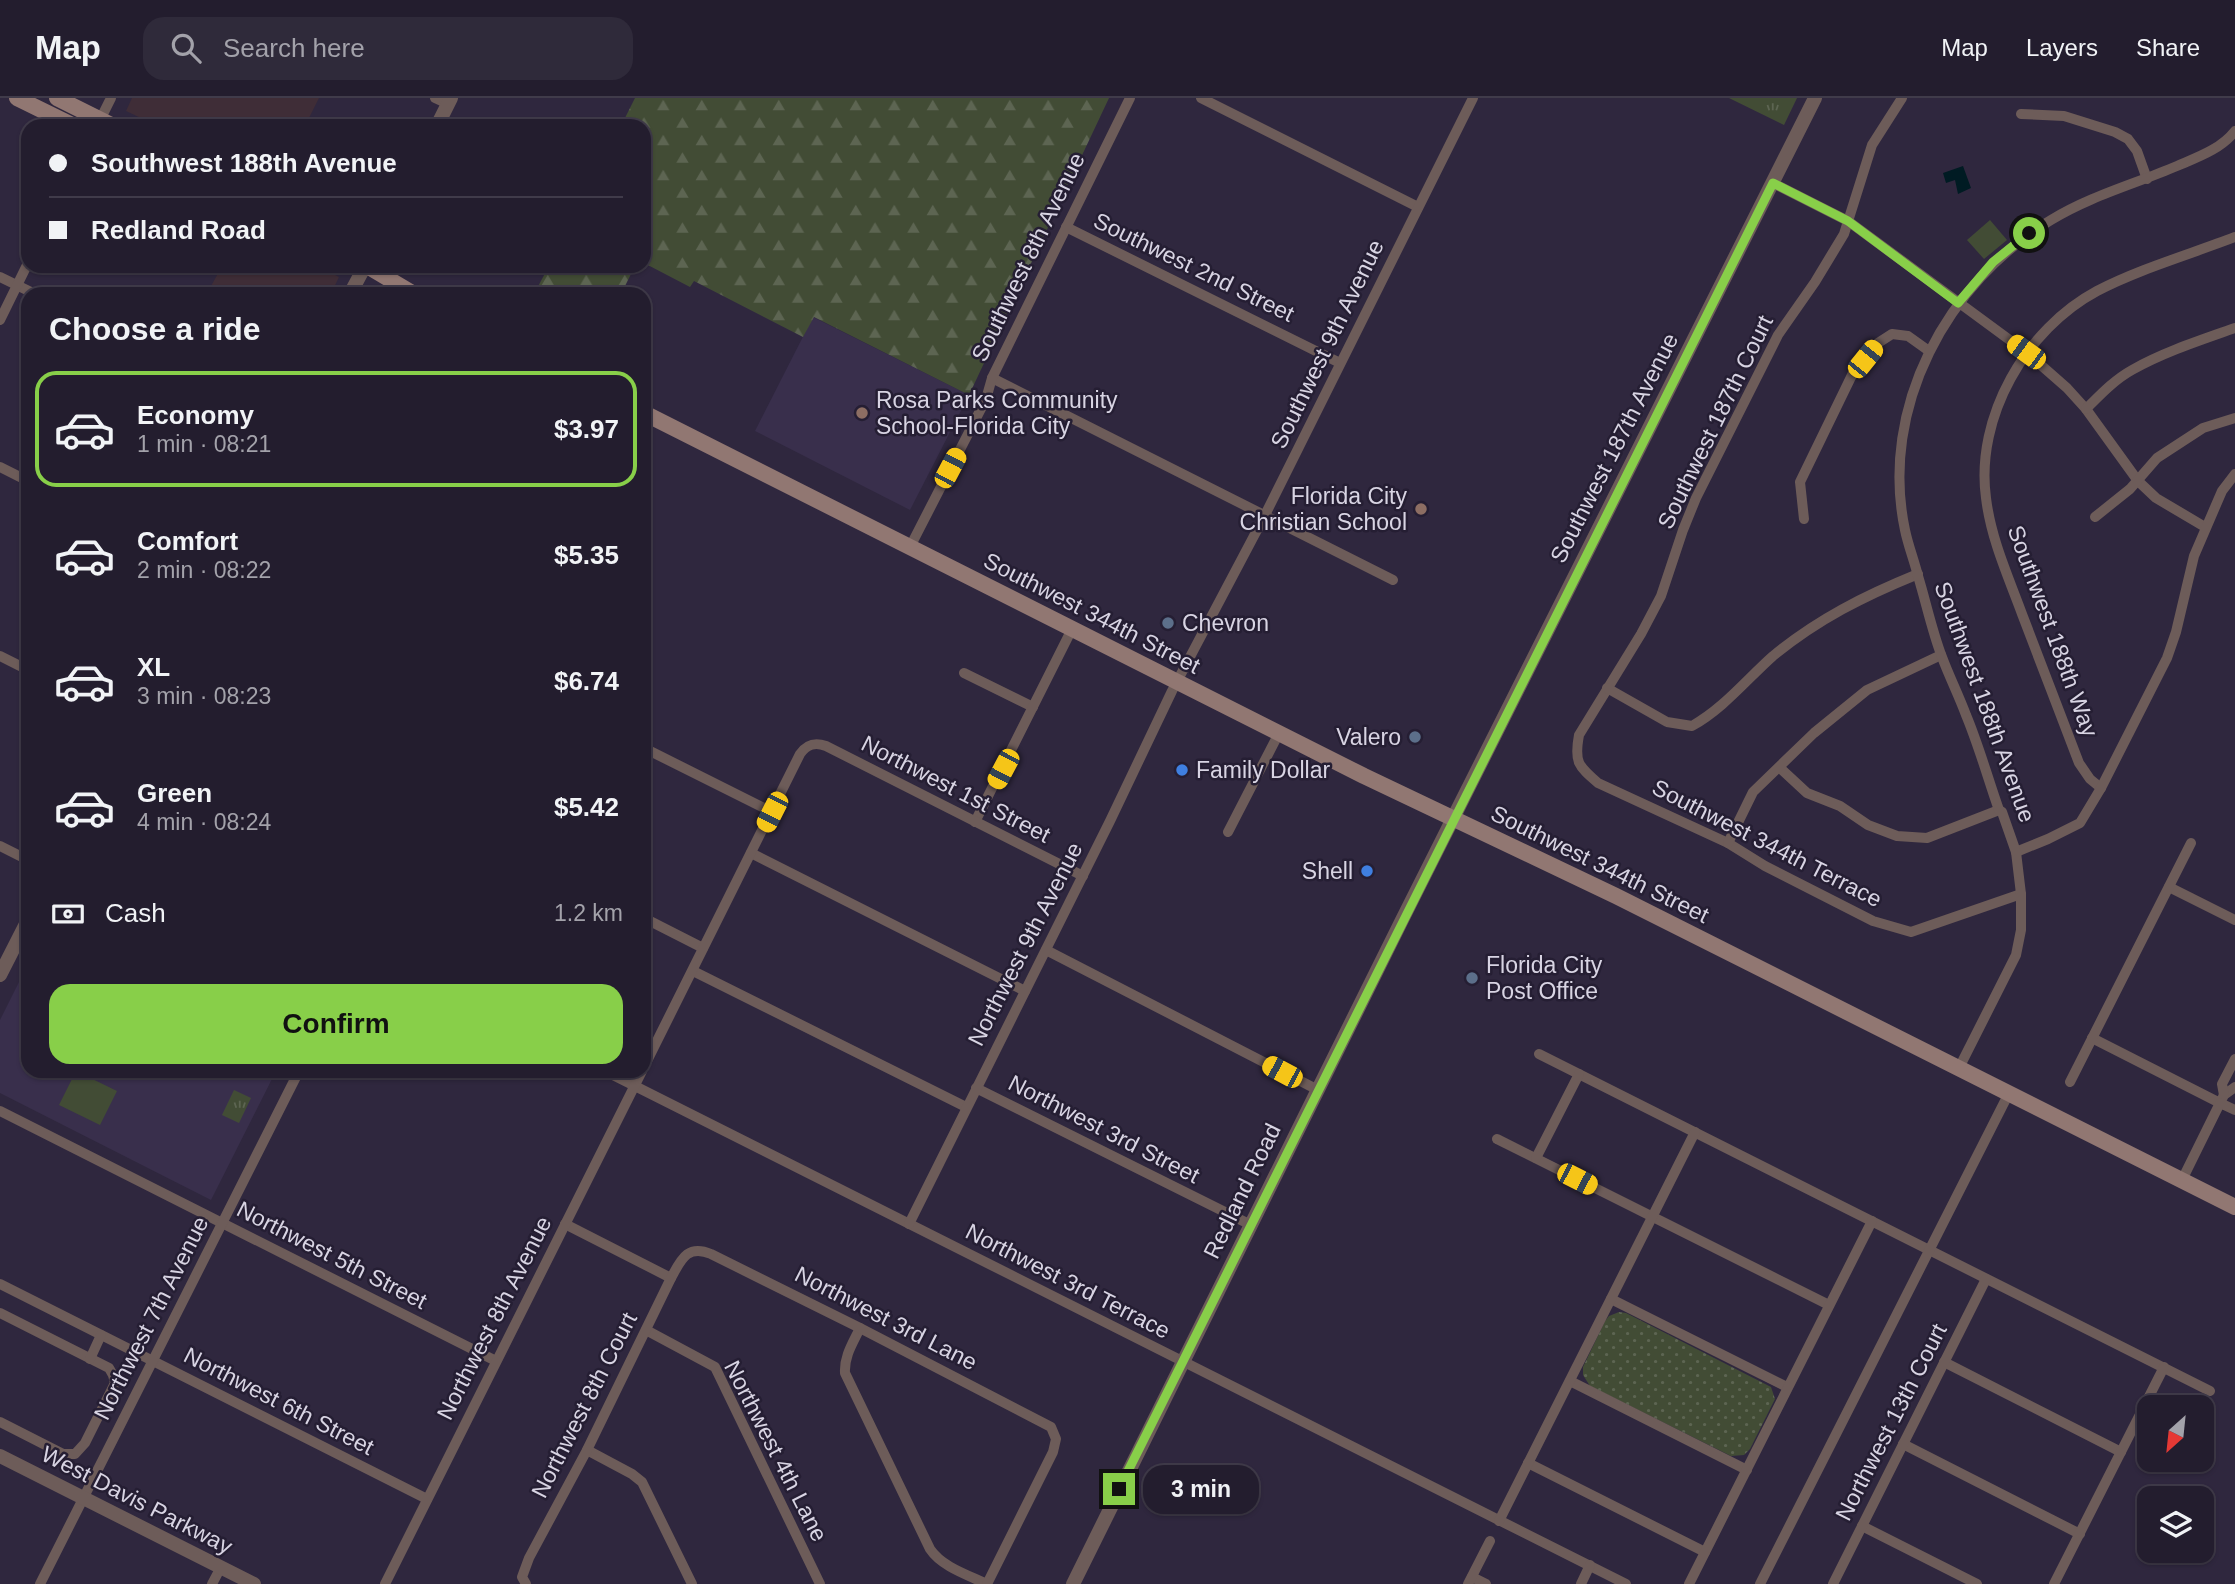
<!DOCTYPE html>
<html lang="en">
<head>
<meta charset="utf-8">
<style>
  body { margin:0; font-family:Helvetica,sans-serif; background:#2f2a3a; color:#f1f3f6; height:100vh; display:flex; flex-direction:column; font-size:26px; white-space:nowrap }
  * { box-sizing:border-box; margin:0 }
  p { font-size:23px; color:#a3a2aa }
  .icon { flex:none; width:38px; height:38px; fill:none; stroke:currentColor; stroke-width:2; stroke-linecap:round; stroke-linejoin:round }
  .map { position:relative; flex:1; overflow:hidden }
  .details { position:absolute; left:21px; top:189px; width:630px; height:791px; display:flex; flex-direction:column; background:#231d2e; border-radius:21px; box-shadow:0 2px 5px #0004,0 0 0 2px #403b4a }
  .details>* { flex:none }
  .top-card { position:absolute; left:21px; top:21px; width:630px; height:154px; border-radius:21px; box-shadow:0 2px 5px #0004,0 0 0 2px #403b4a; display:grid; align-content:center; height:154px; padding:0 28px; background:#231d2e }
  .needle { width:46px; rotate:207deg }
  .tools { position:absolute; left:2137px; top:1297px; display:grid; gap:14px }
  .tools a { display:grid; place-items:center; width:77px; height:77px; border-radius:14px; background:#231d2e; box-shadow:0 2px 5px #0004,0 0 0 2px #403b4a; font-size:35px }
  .end { position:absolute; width:32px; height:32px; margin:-16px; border:9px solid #88cf49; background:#111; box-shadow:0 0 0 4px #111 }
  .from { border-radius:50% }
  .bubble { position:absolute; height:49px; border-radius:21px; background:#231d2e; box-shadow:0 2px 5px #0004,0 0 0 2px #403b4a; font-size:23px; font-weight:800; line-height:49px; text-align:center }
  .car { position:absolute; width:21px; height:42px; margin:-21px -10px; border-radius:9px; box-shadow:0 0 5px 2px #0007; background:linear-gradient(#f5c518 24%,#345 0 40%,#f5c518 0 76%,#345 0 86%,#f5c518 0) }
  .top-card b { display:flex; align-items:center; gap:24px; height:66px; font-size:26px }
  .top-card b+b { border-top:2px solid #403b4a }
  .top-card i { width:18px; height:18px; background:#f1f3f6 }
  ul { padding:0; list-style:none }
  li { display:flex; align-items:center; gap:21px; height:116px; margin:0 14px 10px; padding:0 14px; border:4px solid transparent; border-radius:21px }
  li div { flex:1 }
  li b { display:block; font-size:26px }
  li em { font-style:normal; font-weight:800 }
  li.active { border-color:#88cf49 }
  li>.icon { width:63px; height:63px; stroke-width:1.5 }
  h2 { padding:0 28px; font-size:32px; line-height:84px }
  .pay { display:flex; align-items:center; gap:18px; height:77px; padding:0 28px; font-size:26px }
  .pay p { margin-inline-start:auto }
  .primary-button { display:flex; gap:14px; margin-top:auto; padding:14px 28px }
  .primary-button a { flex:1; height:80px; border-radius:21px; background:#88cf49; color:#111; font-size:28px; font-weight:800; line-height:80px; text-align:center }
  header { display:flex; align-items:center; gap:42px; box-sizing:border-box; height:98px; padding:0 35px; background:#231d2e; border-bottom:2px solid #403b4a }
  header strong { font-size:33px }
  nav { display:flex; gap:38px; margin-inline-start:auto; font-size:24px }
  .search { width:490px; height:63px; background:#2f2a3a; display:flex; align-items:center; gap:18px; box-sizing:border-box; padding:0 24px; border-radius:21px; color:#a3a2aa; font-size:26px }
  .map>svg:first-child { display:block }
  .commercial { fill:#3f2d37 }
  .built { fill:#392f4c }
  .grass { fill:url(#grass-dots) }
  .forest { fill:url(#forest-firs) }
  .park { fill:url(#park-tufts) }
  .pitch { fill:#424c35 }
  .water { fill:#001b23 }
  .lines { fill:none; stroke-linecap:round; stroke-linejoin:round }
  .minor { stroke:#6d5c59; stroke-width:10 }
  .tertiary { stroke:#6d5c59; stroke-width:14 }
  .secondary { stroke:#917772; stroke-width:16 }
  .route { stroke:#88cf49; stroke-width:9 }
  .education-dot { fill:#8d6e63; stroke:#251e33; stroke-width:2.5 }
  .service-dot { fill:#5c6f8a; stroke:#251e33; stroke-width:2.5 }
  .shop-dot { fill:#3f7fe0; stroke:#251e33; stroke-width:2.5 }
  .labels { text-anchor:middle; stroke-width:5; stroke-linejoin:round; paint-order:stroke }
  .street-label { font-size:23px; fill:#d8d4e3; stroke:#251e33 }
  .poi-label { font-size:23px; fill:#d8d4e3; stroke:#251e33; text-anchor:start }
</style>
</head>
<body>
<header>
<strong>Map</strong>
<div class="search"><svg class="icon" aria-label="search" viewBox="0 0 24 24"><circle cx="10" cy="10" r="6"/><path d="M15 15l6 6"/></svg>Search here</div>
<nav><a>Map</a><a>Layers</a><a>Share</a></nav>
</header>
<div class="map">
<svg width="2235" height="1486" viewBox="0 0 2235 1486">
  <defs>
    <pattern id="grass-dots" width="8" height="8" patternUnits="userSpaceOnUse" patternTransform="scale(1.75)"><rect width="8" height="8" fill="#424c35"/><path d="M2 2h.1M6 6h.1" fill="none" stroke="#5d6552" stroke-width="1.8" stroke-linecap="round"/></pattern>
    <pattern id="forest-firs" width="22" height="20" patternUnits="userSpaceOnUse" patternTransform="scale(1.75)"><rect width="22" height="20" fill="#424c35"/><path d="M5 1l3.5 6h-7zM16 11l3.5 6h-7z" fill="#5d6552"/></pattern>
    <pattern id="park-tufts" width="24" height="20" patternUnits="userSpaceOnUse" patternTransform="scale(1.75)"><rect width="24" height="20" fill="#424c35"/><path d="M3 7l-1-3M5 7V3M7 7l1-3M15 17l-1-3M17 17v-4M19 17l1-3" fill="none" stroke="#5d6552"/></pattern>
  </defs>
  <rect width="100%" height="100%" fill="#2f273e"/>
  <g class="commercial">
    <path d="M 132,0 L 319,0 L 305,28 L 158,28 L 126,13 Z"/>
    <path d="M 222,168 L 318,168 L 339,179 L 331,196 L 223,196 L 210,190 Z"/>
  </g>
  <g class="built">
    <path d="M 813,219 L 969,297 L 910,412 L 755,333 Z"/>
    <path d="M 28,866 L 28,973 L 276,973 L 211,1102 L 0,995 L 0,922 Z"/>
  </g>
  <path class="grass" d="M 1619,1214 L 1626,1215 L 1771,1289 L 1775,1301 L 1750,1351 L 1744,1357 L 1731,1358 L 1590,1288 L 1583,1277 L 1583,1269 L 1605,1223 L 1609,1218 Z"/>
  <g class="forest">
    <path d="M 635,0 L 1109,0 L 969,297 L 814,219 L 803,239 L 694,183 L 690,189 L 644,165 L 644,28 L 621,28 Z"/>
    <path d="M 549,168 L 635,168 L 621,196 L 534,196 Z"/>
  </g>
  <g class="park">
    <path d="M 1729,0 L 1797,0 L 1784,27 Z"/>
    <path d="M 234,992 L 251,1000 L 239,1025 L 222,1017 Z"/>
  </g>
  <g class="pitch">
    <path d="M 1990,122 L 2007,142 L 1984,161 L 1967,142 Z"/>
    <path d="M 76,973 L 117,993 L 100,1027 L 59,1007 Z"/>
  </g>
  <path class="water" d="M 1963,68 L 1971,90 L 1958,96 L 1955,82 L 1946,85 L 1943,75 Z"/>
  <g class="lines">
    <g class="minor">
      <path d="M 435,0 L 448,6"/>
      <path d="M 1201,0 L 1418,109"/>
      <path d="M 1902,0 L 1872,47 L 1844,136 L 1815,184 L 1778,237 L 1696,400 L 1683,432 L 1661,498 L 1641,536 L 1579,637 C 1574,664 1578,668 1598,685 L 1728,745 L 1765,768 L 1873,823 L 1911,834 L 2021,796"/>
      <path d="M 2021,16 L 2064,18 L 2115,34 L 2128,41 L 2137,53 L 2147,81"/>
      <path d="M 98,26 L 111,0"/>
      <path d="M 1773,85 L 1848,123 L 2026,254 L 2067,290 L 2086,311 L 2138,383 L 2156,400 L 2205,429"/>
      <path d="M 1066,129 L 1340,265"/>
      <path d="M 0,179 L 35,196"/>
      <path d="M 0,222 L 28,165"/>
      <path d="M 992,280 L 1393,482"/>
      <path d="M 2086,311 C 2100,297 2114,282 2132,272 C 2164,254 2201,242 2235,230"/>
      <path d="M 0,369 L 28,383"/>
      <path d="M 2095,419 L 2130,391 L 2157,360 L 2203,330 L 2235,320"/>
      <path d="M 1804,421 L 1800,384 L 1852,277 L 1878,245 L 1892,236 L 1908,238 L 1929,253"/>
      <path d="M 910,449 L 986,301 L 992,280 L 1130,0"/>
      <path d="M 0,558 L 28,572"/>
      <path d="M 964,575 L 1033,609"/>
      <path d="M 1607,590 L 1667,624 L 1692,628 C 1724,610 1746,582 1773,558 C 1818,521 1864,498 1918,476"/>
      <path d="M 644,650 L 772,714"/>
      <path d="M 1780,670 L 1807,695 L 1840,708 L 1868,727 L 1897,738 L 1927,740 L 1999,712"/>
      <path d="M 2101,690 L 2090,681 L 2079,665 C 2060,615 2041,566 2022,516 C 2008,478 1991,441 1986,400 C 1975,319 2026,231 2097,193 C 2139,171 2191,156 2235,139"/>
      <path d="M 975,724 L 1072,531"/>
      <path d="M 1228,734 L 1279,635"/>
      <path d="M 1728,745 L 1753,694 L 1814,635 L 1867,592 L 1941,557"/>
      <path d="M 0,748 L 28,762"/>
      <path d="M 2016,754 L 2048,741 L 2080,725 L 2101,690 L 2167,560 L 2176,534 L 2194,458 L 2222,393 L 2235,376"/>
      <path d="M 751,755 L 1025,893"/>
      <path d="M 2169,789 L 2235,822"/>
      <path d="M 644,820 L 703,850"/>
      <path d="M 1046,852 L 1318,992"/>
      <path d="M 693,873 L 966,1009"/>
      <path d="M 2092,940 L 2220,1005 L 2224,997 L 2235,989"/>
      <path d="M 1539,956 L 2210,1293"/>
      <path d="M 644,969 L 800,656 C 807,646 815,644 826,648 L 1083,778"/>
      <path d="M 1959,970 L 2016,857 L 2021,832 L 2021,796 L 2016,754 L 2002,714 L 1999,712 C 1988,681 1979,648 1966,617 C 1959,598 1949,578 1942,559 C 1932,533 1926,504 1918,478 C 1914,462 1908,447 1905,432 C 1879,310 1947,184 2051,122 C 2090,98 2135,86 2177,68 C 2198,59 2221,51 2235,33"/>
      <path d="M 605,973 L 1626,1486"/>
      <path d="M 2070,984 L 2191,745"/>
      <path d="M 976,990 L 1251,1127"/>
      <path d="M 2224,997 L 2222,986 L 2235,961"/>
      <path d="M 0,1013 L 496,1263"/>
      <path d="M 1497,1041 L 1829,1207"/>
      <path d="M 1536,1060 L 1579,976"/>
      <path d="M 2182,1082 L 2220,1005 L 2235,1012"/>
      <path d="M 565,1126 L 671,1180"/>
      <path d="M 909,1126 L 1110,723 L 1172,593 L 1265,417 L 1473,0"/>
      <path d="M 0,1186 L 427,1401"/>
      <path d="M 1611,1201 L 1787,1289"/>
      <path d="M 0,1215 L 109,1270 L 113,1277 L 115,1285 L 85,1345 L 75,1356 L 63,1356 L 0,1324"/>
      <path d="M 860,1230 C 853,1245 844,1258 845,1275 L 930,1451 C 942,1469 968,1477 987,1486"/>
      <path d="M 646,1232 L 715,1269 L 820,1486"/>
      <path d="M 90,1261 L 101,1237"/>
      <path d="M 1944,1264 L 2121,1354"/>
      <path d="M 1570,1283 L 1747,1372"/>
      <path d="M 1903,1346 L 2080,1436"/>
      <path d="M 587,1352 L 632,1376 L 642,1384 L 692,1486"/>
      <path d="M 1528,1365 L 1705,1454"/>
      <path d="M 1499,1423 L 1695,1034"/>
      <path d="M 1862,1428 L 1977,1486"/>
      <path d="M 1472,1479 L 1486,1486"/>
      <path d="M 40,1486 L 299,973"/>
      <path d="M 212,1486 L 221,1469"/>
      <path d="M 385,1486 L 642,973"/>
      <path d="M 526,1486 L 522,1479 L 529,1460 L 587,1352 L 671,1180 C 681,1162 687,1146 711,1156 L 860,1230 L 1051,1329 L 1056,1341 L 1053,1354 L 987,1486"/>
      <path d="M 1468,1486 L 1490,1443"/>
      <path d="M 1581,1486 L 1590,1467"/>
      <path d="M 1689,1486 L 1872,1123"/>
      <path d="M 1760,1486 L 2009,995"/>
      <path d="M 1833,1486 L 1986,1181"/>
      <path d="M 2054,1486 L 2164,1269"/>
    </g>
    <g class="tertiary">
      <path d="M 437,28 L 451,0"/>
      <path d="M 350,196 L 365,168"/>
      <path d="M 0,877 L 28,822"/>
      <path d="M 0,1358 L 254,1486"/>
      <path d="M 1073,1486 L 1402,822 L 1815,0"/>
    </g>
    <g class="secondary">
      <path d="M 17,0 L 74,28"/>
      <path d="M 57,0 L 113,28"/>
      <path d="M 367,168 L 414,196"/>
      <path d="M 644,315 L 1364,678 L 1616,798 L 2235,1109"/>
    </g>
  </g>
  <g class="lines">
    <path class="route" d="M 1119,1391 L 1773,85 L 1848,123 L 1958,205 L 1993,164 L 2029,135"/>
  </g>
  <g class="education-dot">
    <circle cx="862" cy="315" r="7"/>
    <circle cx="1421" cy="411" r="7"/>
  </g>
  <g class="service-dot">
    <circle cx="1168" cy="525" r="7"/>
    <circle cx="1415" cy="639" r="7"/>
    <circle cx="1472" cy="880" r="7"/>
  </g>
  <g class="shop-dot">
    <circle cx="1182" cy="672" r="7"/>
    <circle cx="1367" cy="773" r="7"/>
  </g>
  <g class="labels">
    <g class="street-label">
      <text transform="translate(1028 159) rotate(-64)" y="8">Southwest 8th Avenue</text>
      <text transform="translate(1194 169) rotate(26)" y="8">Southwest 2nd Street</text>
      <text transform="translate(1327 246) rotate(-64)" y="8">Southwest 9th Avenue</text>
      <text transform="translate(1715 324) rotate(-64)" y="8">Southwest 187th Court</text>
      <text transform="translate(1614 350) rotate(-63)" y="8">Southwest 187th Avenue</text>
      <text transform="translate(1092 515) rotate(27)" y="8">Southwest 344th Street</text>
      <text transform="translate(2053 533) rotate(70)" y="8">Southwest 188th Way</text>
      <text transform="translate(1985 604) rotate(70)" y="8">Southwest 188th Avenue</text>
      <text transform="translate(956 691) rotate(27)" y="8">Northwest 1st Street</text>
      <text transform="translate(1767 745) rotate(27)" y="8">Southwest 344th Terrace</text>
      <text transform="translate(1600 766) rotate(26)" y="8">Southwest 344th Street</text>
      <text transform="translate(1025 846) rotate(-63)" y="8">Northwest 9th Avenue</text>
      <text transform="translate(1104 1031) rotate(27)" y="8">Northwest 3rd Street</text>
      <text transform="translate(1242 1093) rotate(-64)" y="8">Redland Road</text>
      <text transform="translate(332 1157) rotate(27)" y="8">Northwest 5th Street</text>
      <text transform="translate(1068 1183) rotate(27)" y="8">Northwest 3rd Terrace</text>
      <text transform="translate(151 1220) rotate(-63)" y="8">Northwest 7th Avenue</text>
      <text transform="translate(494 1220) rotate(-63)" y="8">Northwest 8th Avenue</text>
      <text transform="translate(886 1220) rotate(27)" y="8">Northwest 3rd Lane</text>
      <text transform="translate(279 1303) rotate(27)" y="8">Northwest 6th Street</text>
      <text transform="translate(584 1307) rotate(-63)" y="8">Northwest 8th Court</text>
      <text transform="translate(1891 1324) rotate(-63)" y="8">Northwest 13th Court</text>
      <text transform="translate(776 1353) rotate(63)" y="8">Northwest 4th Lane</text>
      <text transform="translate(137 1402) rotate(27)" y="8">West Davis Parkway</text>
    </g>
    <g class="poi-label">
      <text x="876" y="310">Rosa Parks Community<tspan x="876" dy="26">School-Florida City</tspan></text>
      <text x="1407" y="406" text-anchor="end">Florida City<tspan x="1407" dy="26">Christian School</tspan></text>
      <text x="1182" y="533">Chevron</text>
      <text x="1401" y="647" text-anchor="end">Valero</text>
      <text x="1196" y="680">Family Dollar</text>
      <text x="1353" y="781" text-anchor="end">Shell</text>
      <text x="1486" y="875">Florida City<tspan x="1486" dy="26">Post Office</tspan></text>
    </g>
  </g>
</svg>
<div class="tools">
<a><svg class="needle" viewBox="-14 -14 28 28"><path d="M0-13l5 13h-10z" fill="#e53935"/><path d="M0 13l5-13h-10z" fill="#a3a2aa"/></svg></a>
<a><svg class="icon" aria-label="layers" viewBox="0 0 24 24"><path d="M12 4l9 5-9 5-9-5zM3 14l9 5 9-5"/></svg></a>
</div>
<i class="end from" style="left:2029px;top:135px"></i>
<i class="end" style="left:1119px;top:1391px"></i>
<div class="bubble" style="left:1143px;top:1367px;width:116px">3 min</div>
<i class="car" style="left:2026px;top:254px;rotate:306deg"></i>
<i class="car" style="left:1865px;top:261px;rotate:39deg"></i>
<i class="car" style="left:950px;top:370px;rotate:28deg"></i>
<i class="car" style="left:1003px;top:671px;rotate:208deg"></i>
<i class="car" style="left:772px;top:714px;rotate:207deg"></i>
<i class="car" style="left:1282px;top:974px;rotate:298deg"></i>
<i class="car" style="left:1577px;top:1081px;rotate:117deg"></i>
<div class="top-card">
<b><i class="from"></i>Southwest 188th Avenue</b>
<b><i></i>Redland Road</b>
</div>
<section class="details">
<h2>Choose a ride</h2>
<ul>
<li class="active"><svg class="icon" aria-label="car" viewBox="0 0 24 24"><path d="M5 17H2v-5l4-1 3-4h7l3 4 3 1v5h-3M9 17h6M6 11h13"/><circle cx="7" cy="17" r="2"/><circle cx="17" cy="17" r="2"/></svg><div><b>Economy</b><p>1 min · 08:21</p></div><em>$3.97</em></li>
<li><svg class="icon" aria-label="car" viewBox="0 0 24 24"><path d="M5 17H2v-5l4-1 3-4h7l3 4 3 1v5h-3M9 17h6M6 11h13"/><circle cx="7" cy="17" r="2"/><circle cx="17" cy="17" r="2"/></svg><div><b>Comfort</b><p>2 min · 08:22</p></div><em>$5.35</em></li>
<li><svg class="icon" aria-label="car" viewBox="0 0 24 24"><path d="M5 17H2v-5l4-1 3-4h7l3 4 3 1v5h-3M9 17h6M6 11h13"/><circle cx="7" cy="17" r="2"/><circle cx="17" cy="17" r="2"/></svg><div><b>XL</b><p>3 min · 08:23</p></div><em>$6.74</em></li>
<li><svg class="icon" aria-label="car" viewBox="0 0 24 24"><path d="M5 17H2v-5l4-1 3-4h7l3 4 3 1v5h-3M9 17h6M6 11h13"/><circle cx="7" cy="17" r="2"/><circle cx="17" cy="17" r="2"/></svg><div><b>Green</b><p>4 min · 08:24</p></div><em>$5.42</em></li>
</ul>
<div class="pay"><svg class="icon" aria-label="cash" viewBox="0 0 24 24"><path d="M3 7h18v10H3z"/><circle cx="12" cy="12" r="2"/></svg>Cash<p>1.2 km</p></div>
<div class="primary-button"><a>Confirm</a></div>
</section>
</div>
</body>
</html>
